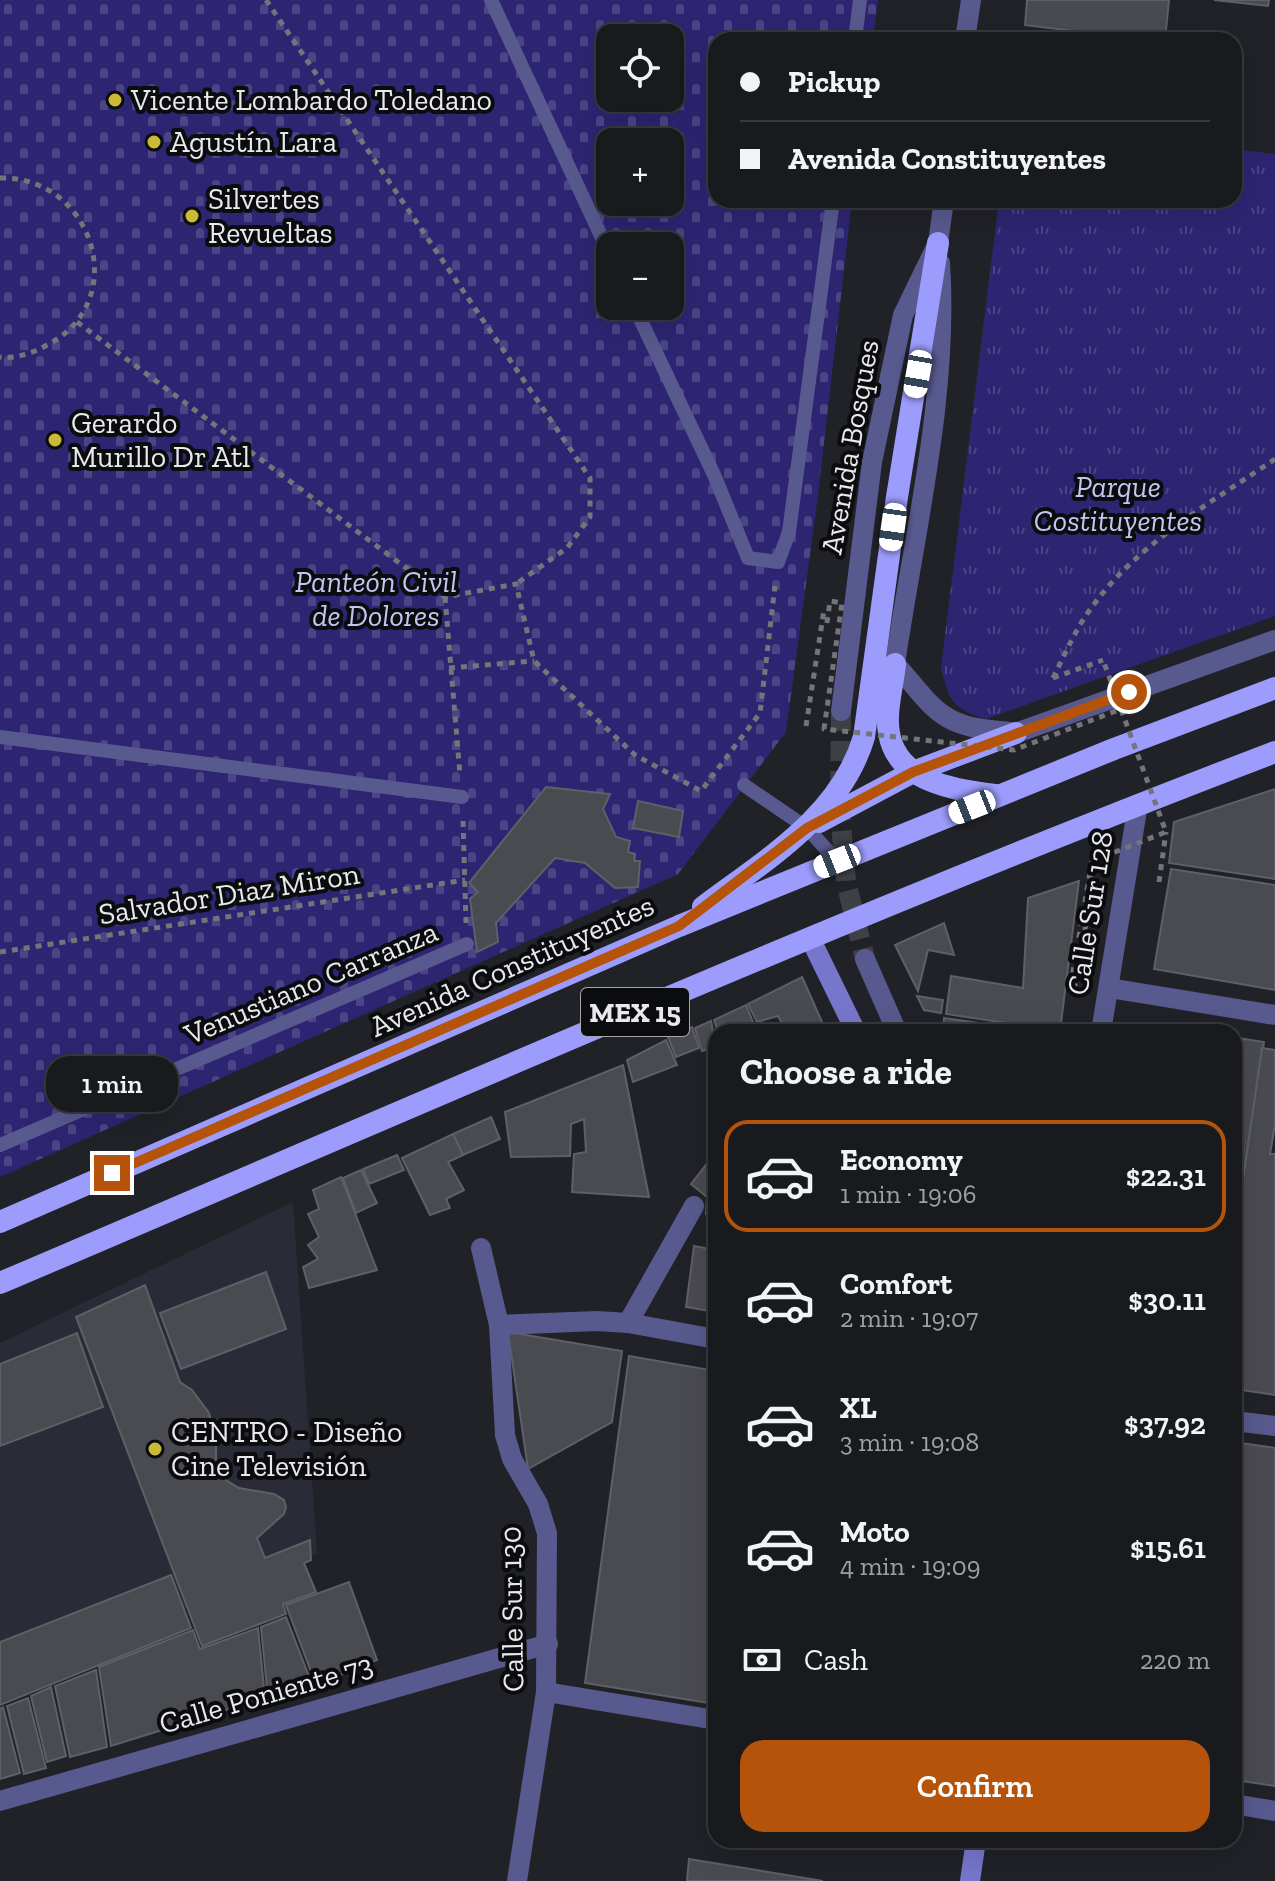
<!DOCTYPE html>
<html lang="en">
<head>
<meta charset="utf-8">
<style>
  body { margin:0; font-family:"Zilla Slab",serif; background:#222327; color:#f1f3f6; height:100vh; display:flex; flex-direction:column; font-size:30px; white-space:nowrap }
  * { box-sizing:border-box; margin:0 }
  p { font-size:26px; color:#9fa1a4 }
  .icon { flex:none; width:44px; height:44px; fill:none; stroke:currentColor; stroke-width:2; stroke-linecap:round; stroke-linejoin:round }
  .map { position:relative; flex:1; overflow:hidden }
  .sheet { position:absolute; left:708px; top:1024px; width:534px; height:824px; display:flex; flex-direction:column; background:#191a1e; border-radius:24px; box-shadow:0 8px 32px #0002,0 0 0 2px #37383c }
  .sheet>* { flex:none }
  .top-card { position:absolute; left:708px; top:32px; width:534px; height:176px; border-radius:24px; box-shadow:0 8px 32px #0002,0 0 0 2px #37383c; display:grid; align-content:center; height:176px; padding:0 32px; background:#191a1e }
  .controls { position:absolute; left:596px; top:24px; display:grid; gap:16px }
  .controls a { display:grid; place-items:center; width:88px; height:88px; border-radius:16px; background:#191a1e; box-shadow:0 8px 32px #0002,0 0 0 2px #37383c; font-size:40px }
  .end { position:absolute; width:36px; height:36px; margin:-18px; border:10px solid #b45309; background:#fff; box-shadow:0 0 0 4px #fff }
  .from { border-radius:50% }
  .bubble { position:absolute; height:56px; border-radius:24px; background:#191a1e; box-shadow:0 8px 32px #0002,0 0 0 2px #37383c; font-size:26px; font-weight:600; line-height:56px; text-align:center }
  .car { position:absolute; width:24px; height:48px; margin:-24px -12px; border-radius:10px; box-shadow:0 0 6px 2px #0007; background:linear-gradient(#fff 24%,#345 0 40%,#fff 0 76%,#345 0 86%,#fff 0) }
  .top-card b { display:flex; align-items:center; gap:28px; height:76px; font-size:30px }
  .top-card b+b { border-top:2px solid #37383c }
  .top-card i { width:20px; height:20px; background:#f1f3f6 }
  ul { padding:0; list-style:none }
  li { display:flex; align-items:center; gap:24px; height:112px; margin:0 16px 12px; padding:0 16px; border:4px solid transparent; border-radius:24px }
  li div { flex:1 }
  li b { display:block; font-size:30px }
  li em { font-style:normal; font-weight:600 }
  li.current { border-color:#b45309 }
  li>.icon { width:72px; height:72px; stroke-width:1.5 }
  h2 { padding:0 32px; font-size:36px; line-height:96px }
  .pay { display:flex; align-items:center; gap:20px; height:88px; padding:0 32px; font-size:30px }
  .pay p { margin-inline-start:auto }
  .primary-button { display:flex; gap:16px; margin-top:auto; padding:16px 32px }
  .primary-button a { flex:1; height:92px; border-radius:24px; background:#b45309; color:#fff; font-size:32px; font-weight:600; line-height:92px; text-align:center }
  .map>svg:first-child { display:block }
  .built { fill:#2a2b37 }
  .cemetery { fill:url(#cemetery-stones); fill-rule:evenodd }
  .park { fill:url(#park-tufts) }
  .building { fill:#4a4a51; stroke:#5f5f67; stroke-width:2 }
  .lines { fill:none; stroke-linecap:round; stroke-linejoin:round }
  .tertiary-tunnel { stroke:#3f4046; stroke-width:20; stroke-dasharray:20 10; stroke-linecap:butt }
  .path { stroke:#74757b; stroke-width:5; stroke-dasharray:6 6; stroke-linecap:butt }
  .service { stroke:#58598e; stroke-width:14 }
  .minor { stroke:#58598e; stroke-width:20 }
  .tertiary { stroke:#58598e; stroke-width:20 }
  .secondary { stroke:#7676cc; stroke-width:20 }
  .trunk { stroke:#9c9cfc; stroke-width:22 }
  .path-bridge { stroke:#74757b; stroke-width:5; stroke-dasharray:6 6; stroke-linecap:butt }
  .route { stroke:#b45309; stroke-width:10 }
  .poi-dot { fill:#cbba39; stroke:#0b0c0e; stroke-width:3 }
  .labels { text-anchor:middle; stroke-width:8; stroke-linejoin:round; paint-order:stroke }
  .shield { fill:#0b0c0e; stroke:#a6a6aa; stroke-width:2 }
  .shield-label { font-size:28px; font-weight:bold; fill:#e8e8ed }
  .poi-label { font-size:30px; fill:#e8e8ed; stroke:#0b0c0e; text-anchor:start }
  .street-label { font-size:30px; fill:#e8e8ed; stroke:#0b0c0e }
  .park-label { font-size:30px; font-style:italic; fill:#c3c6f3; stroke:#0b0c0e }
</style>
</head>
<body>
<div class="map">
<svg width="1275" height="1881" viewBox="0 0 1275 1881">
  <defs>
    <pattern id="cemetery-stones" width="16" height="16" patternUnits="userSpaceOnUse" patternTransform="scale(2)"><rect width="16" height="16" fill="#2d2571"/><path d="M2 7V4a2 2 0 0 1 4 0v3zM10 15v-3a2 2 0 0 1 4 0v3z" fill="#4b4586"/></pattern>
    <pattern id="park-tufts" width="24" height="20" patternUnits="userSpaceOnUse" patternTransform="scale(2)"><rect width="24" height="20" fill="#2d2571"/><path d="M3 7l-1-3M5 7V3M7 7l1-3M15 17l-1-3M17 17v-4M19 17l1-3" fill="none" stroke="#4b4586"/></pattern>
  </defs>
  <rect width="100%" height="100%" fill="#212228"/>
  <path class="built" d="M 293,1202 L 317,1554 L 0,1684 L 0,1343 Z"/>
  <path class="cemetery" d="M 0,0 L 878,0 L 873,40 L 716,40 L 716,200 L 852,200 L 818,495 L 786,732 L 678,874 L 0,1177 ZM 610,38 L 670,38 L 670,98 L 610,98 ZM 610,142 L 670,142 L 670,202 L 610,202 ZM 610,246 L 670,246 L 670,306 L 610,306 Z"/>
  <path class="park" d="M 1234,149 L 1275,154 L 1275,616 L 986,719 C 951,708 949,700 941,667 L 999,200 L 1234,200 Z"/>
  <g class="building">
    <path d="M 1027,0 L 1169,0 L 1165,40 L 1074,40 L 1075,31 L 1025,25 Z"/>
    <path d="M 1214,0 L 1269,0 L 1268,6 Z"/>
    <path d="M 546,787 L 610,794 L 603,809 L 616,837 L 630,841 L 628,852 L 635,854 L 634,861 L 640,861 L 638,887 L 615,888 L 585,863 L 555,858 L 496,923 L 498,942 L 477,952 L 470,899 L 478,892 L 469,883 Z"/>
    <path d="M 1275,789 L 1275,879 L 1169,863 L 1174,822 Z"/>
    <path d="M 638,801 L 683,811 L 679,837 L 633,828 Z"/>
    <path d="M 1171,869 L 1275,885 L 1275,990 L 1154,969 Z"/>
    <path d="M 1079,881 L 1060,1031 L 946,1014 L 951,976 L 1023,988 L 1028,898 Z"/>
    <path d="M 944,923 L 954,955 L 928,950 L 918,991 L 895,945 Z"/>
    <path d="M 802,977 L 823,1024 L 807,1032 L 787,1032 L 778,1016 L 757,1022 L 748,1004 Z"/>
    <path d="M 917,996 L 943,1000 L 941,1013 L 924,1010 Z"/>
    <path d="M 746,1005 L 757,1032 L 718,1032 L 714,1020 Z"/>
    <path d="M 944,1018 L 1043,1032 L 943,1032 Z"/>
    <path d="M 711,1021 L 716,1047 L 702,1051 L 695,1028 Z"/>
    <path d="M 692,1027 L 699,1048 L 676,1057 L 668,1037 Z"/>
    <path d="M 1238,1038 L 1264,1042 L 1234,1242 L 1234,1063 Z"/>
    <path d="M 666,1040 L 677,1065 L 633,1082 L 627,1060 Z"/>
    <path d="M 1262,1048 L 1275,1050 L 1275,1125 L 1270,1154 L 1275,1154 L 1275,1395 L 1234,1389 L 1234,1242 Z"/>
    <path d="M 623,1065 L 649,1197 L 572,1192 L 574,1154 L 586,1152 L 584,1119 L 571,1124 L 570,1156 L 511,1157 L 505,1112 Z"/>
    <path d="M 491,1117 L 500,1139 L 463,1155 L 453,1134 Z"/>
    <path d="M 453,1134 L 463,1155 L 448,1162 L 464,1190 L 446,1199 L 450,1208 L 430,1215 L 402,1158 Z"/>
    <path d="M 716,1152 L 716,1216 L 706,1214 L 707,1197 L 691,1184 Z"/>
    <path d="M 397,1155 L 404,1170 L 369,1184 L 363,1169 Z"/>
    <path d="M 361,1170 L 377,1203 L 356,1213 L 343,1178 Z"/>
    <path d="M 341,1177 L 377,1270 L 309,1288 L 303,1267 L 318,1259 L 308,1245 L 319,1237 L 308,1214 L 319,1209 L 313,1190 Z"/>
    <path d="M 694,1246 L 716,1250 L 716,1312 L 686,1307 Z"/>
    <path d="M 266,1272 L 286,1329 L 181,1369 L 160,1313 Z"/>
    <path d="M 145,1285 L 180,1382 L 192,1390 L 209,1413 L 216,1441 L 216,1467 L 221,1477 L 239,1488 L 274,1494 L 284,1500 L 286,1507 L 284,1514 L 257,1538 L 265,1558 L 310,1540 L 311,1560 L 304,1563 L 316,1592 L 283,1604 L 286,1614 L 202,1646 L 76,1317 Z"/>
    <path d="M 508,1332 L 622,1351 L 612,1422 L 528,1469 Z"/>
    <path d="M 77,1333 L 103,1407 L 0,1446 L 0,1364 Z"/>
    <path d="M 629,1356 L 716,1371 L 715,1704 L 585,1683 Z"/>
    <path d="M 1234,1442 L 1275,1448 L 1275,1786 L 1234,1780 Z"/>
    <path d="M 171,1575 L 191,1628 L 0,1705 L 0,1642 Z"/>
    <path d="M 349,1582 L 377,1660 L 316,1685 L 286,1605 Z"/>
    <path d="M 286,1617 L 312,1684 L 268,1698 L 261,1627 Z"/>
    <path d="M 258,1628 L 265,1698 L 111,1746 L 99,1667 L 193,1630 L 200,1649 Z"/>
    <path d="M 96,1670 L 107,1747 L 70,1757 L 55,1686 Z"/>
    <path d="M 51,1687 L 66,1756 L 47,1762 L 31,1696 Z"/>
    <path d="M 28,1698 L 46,1768 L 24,1774 L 7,1706 Z"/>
    <path d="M 3,1707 L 20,1773 L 0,1779 L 0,1709 Z"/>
    <path d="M 689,1859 L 823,1881 L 687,1881 Z"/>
  </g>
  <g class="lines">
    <path class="tertiary-tunnel" d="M 841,711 L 840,811 L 846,882 L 865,959"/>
    <g class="path">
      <path d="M 266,0 L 590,478 L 590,517 L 567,548 L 516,584"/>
      <path d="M 0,178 C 93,176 133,301 47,345 C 33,353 16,359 0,357"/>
      <path d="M 77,322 L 445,597 L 516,584 L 534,661 L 635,755 L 701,791 L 760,713 L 775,586"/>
      <path d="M 445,597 L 460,775"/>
      <path d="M 449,668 L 534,661"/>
      <path d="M 1053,678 C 1065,654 1076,628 1092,607 C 1137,544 1212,502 1275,459"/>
      <path d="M 1053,678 L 1103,660"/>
      <path d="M 806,726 L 824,610"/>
      <path d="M 463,821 L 466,923"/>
      <path d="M 1092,861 L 1070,989 L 1075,985 L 1096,868 L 1100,866 L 1100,868"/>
      <path d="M 1159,882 L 1166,832"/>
      <path d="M 0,952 L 465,880"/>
    </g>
    <g class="service">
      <path d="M 491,0 L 610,255"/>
      <path d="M 855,40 L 860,0"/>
      <path d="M 634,306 L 715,477 L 748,558 L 778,562 L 789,532 L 833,200"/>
      <path d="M 0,737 L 462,797"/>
      <path d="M 744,785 L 807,828 L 837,861"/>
      <path d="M 0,1145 L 467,944"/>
    </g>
    <g class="minor">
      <path d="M 1109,988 L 1275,1015"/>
      <path d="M 481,1248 L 499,1325 L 505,1435 L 512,1459 L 538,1504 L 547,1533 L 546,1692 L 517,1881"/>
      <path d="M 628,1323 L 694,1206"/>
      <path d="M 499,1325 L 597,1321 L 628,1323 L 716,1339"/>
      <path d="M 1234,1421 L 1275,1426"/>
      <path d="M 546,1692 L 716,1720"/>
      <path d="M 0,1801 L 548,1644"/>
      <path d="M 1234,1804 L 1275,1811"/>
    </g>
    <g class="tertiary">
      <path d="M 965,40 L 971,0"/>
      <path d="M 940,263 C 949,395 914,533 895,664 C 913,682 930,711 954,721 C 973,730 996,730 1016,733 L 1275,640"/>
      <path d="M 841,711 L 872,462 L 903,315 L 938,243 L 944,200"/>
      <path d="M 865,959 L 897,1032"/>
      <path d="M 1101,1032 L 1138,804"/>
    </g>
    <g class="secondary">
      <path d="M 810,938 L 856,1032"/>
      <path d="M 970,1881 L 976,1840"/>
    </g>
    <g class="trunk">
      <path d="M 895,664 C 893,685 885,712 889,733 C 897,782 955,790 995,795"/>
      <path d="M 819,822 L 913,772 L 1016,733"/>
      <path d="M 703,907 C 765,860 840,817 864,737 L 897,497 L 938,243"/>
      <path d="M 0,1222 L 679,926 L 1114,749 L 1275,688"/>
      <path d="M 0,1283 C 423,1103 845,916 1275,752"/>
    </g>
    <g class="path-bridge">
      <path d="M 827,623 L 830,601 L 842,603 L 824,729 L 1014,750 L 1121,709"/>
      <path d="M 1092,861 L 1166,832 L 1103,660"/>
    </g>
  </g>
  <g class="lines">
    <path class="route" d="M 112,1173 L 679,926 L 807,828 L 913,772 L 1129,692"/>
  </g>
  <g class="poi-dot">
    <circle cx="115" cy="100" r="8"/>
    <circle cx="154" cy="142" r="8"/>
    <circle cx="192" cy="216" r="8"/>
    <circle cx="55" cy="440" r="8"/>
    <circle cx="155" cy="1449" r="8"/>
  </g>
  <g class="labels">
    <rect class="shield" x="581" y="988" width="108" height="48" rx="6"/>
    <g class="shield-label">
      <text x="635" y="1022">MEX 15</text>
    </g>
    <g class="poi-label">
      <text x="131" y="110">Vicente Lombardo Toledano</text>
      <text x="170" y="152">Agustín Lara</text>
      <text x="208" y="209">Silvertes<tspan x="208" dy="34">Revueltas</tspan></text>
      <text x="71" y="433">Gerardo<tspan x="71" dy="34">Murillo Dr Atl</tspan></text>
      <text x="171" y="1442">CENTRO - Diseño<tspan x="171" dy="34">Cine Televisión</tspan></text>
    </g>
    <g class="street-label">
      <text transform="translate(850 447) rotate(-80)" y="10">Avenida Bosques</text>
      <text transform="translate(229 894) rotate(-9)" y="10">Salvador Diaz Miron</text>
      <text transform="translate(1090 913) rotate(-81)" y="10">Calle Sur 128</text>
      <text transform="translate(512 966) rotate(-24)" y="10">Avenida Constituyentes</text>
      <text transform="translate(311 983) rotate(-23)" y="10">Venustiano Carranza</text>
      <text transform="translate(512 1609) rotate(-91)" y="10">Calle Sur 130</text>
      <text transform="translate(266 1694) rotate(-16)" y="10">Calle Poniente 73</text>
    </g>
    <g class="park-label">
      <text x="1118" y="497">Parque<tspan x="1118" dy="34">Costituyentes</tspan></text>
      <text x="376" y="592">Panteón Civil<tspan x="376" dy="34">de Dolores</tspan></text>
    </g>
  </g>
</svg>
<div class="controls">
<a><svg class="icon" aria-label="locate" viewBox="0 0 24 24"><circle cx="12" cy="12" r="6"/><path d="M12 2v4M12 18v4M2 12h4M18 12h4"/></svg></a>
<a>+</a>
<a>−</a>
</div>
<i class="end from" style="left:1129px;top:692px"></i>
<i class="end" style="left:112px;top:1173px"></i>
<div class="bubble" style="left:46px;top:1056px;width:132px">1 min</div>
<i class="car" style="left:918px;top:374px;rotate:190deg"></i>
<i class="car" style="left:893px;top:527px;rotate:188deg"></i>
<i class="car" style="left:972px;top:807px;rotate:248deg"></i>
<i class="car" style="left:837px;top:861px;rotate:248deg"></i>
<div class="top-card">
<b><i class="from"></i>Pickup</b>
<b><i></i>Avenida Constituyentes</b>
</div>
<section class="sheet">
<h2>Choose a ride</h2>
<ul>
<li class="current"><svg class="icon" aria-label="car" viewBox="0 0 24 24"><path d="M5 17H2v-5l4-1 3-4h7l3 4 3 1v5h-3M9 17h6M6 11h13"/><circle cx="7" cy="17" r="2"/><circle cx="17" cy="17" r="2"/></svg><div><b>Economy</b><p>1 min · 19:06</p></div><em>$22.31</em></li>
<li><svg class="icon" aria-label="car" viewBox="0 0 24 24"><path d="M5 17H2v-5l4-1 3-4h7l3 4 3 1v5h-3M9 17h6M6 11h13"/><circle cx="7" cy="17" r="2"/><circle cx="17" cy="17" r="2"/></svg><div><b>Comfort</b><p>2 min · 19:07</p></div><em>$30.11</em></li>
<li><svg class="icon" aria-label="car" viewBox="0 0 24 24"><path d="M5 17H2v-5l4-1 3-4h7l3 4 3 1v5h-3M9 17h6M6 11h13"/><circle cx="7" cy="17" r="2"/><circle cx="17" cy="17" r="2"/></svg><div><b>XL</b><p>3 min · 19:08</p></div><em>$37.92</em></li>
<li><svg class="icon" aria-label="car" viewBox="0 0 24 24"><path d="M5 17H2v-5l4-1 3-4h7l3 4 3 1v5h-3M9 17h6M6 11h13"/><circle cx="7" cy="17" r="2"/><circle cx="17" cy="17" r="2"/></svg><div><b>Moto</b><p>4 min · 19:09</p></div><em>$15.61</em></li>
</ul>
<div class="pay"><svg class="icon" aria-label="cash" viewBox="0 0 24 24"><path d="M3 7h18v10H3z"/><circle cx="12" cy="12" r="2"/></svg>Cash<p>220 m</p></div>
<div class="primary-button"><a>Confirm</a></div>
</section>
</div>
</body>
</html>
